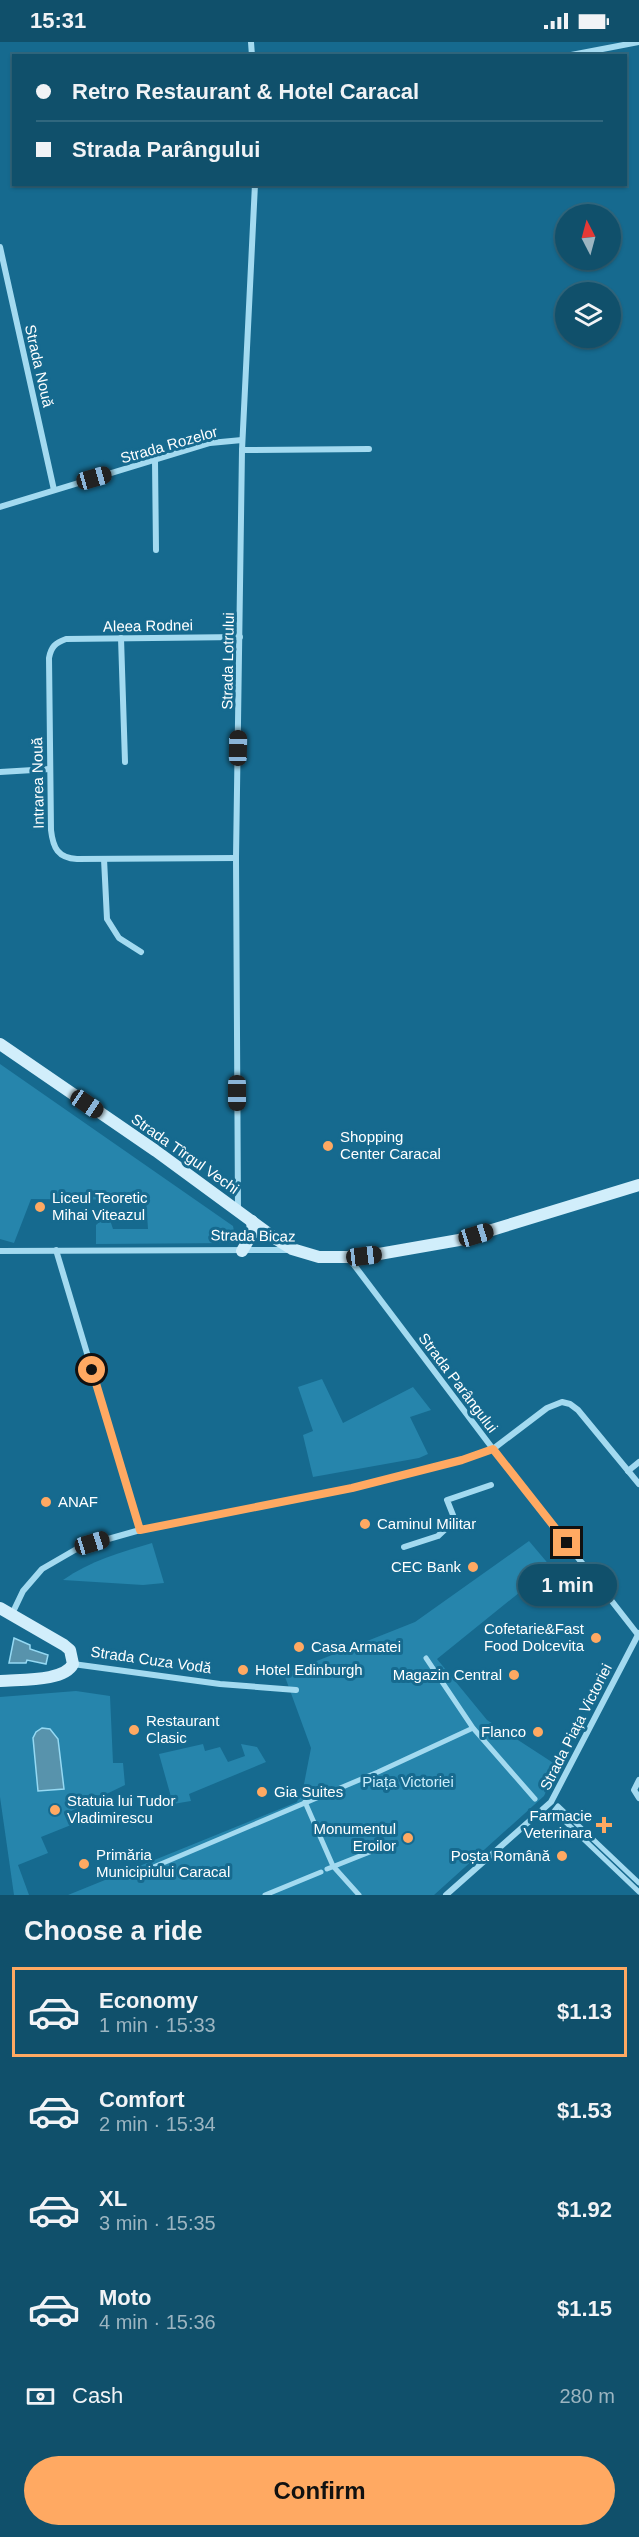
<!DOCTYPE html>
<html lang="en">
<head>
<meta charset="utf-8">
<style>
  body { margin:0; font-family:Helvetica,sans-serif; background:#1e5a73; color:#f1f3f6; height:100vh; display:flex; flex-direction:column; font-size:22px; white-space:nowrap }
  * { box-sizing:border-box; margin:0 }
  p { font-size:20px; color:#9cb5c1 }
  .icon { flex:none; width:33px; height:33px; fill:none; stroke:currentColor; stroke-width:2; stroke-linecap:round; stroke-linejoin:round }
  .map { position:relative; height:1853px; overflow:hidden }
  .details { display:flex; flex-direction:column; background:#10506b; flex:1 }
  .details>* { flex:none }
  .guide { position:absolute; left:12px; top:12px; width:615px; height:132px; border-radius:0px; box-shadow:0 2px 4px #0004,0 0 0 2px #30677e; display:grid; align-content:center; height:132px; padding:0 24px; background:#10506b }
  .needle { width:39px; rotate:354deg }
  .tools { position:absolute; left:555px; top:162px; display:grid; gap:12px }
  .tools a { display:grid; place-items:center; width:66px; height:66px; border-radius:50%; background:#10506b; box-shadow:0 2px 4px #0004,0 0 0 2px #30677e; font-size:30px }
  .end { position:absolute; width:27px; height:27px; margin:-14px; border:8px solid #ffa962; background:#111; box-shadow:0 0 0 3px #111 }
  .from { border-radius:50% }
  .bubble { position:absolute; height:42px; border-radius:21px; background:#10506b; box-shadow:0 2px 4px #0004,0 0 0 2px #30677e; font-size:20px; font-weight:600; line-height:42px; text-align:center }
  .car { position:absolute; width:18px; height:36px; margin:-18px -9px; border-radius:8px; box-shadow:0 0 4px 2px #0007; background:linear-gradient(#222 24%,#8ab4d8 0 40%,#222 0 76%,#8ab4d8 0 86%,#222 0) }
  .guide b { display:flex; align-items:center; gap:21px; height:57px; font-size:22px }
  .guide b+b { border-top:2px solid #30677e }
  .guide i { width:15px; height:15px; background:#f1f3f6 }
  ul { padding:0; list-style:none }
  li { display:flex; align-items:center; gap:18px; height:90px; margin:0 12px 9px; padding:0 12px; border:3px solid transparent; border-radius:0px }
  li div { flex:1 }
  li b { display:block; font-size:22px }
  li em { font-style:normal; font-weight:600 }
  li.active { border-color:#ffa962 }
  li>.icon { width:54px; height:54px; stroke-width:1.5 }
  h2 { padding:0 24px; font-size:27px; line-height:72px }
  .pay { display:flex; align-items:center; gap:15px; height:66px; padding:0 24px; font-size:22px }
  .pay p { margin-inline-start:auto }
  .action { display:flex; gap:12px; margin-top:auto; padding:12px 24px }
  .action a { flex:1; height:69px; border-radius:36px; background:#ffa962; color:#111; font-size:24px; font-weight:600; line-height:69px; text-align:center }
  .status { display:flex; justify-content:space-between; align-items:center; height:42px; padding:0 30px; background:#10506b; direction:ltr }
  .status svg { height:16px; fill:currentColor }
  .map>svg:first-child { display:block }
  .green { fill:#2685ac }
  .water { fill:#5893ac; stroke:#95d9f3; stroke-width:1.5 }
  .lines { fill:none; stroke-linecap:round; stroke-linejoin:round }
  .pedestrian { stroke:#a3daf0; stroke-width:5 }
  .minor { stroke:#a3daf0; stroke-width:6 }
  .secondary { stroke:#d1eefb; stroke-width:12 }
  .route { stroke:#ffa962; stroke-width:8 }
  .poi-dot { fill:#ffa962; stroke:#166a8f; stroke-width:2 }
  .labels { text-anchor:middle; stroke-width:6; stroke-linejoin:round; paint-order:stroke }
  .street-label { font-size:15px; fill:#fff; stroke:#166a8f }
  .poi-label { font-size:15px; fill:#fff; stroke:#166a8f; text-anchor:start }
  .park-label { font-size:15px; fill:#c9edfb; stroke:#166a8f }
</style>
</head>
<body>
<div class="status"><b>15:31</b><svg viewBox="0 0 49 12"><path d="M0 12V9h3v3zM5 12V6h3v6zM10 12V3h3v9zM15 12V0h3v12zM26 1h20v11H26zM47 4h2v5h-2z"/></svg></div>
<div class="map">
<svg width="639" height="1853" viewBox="0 0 639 1853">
  <rect width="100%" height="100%" fill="#166a8f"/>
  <g class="green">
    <path d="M 0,1022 L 233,1184 L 235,1194 L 232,1201 L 96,1202 L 96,1183 L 104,1176 L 110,1178 L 113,1187 L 148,1187 L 146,1158 L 31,1157 L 14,1201 L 0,1197 Z"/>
    <path d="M 322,1337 L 343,1381 L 413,1345 L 431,1368 L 410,1375 L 428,1412 L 419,1416 L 313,1435 L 303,1393 L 313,1389 L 298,1345 Z"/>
    <path d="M 529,1499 L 551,1525 L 437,1617 L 487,1678 L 558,1724 L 544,1754 L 434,1853 L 68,1853 L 297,1760 L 304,1742 L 311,1706 L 284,1632 L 415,1580 Z"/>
    <path d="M 152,1501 L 164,1541 L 143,1543 L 63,1538 C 90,1519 121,1510 152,1501 Z"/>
    <path d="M 76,1649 L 110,1654 L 113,1721 L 123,1721 L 125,1743 L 67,1771 L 71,1783 L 41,1795 L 48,1811 L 18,1823 L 29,1853 L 14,1853 L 0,1755 L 0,1655 Z"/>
    <path d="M 203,1702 L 205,1709 L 220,1705 L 228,1720 L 245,1714 L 241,1702 L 257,1705 L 266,1720 L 189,1752 L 191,1759 L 173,1762 L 159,1712 Z"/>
  </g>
  <g class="water">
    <path d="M 14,1596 L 30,1603 L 30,1607 L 48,1613 L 46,1622 L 27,1618 L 26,1621 L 9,1621 Z"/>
    <path d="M 42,1686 L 50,1687 L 58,1697 L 64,1747 L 38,1749 L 33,1696 L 36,1690 Z"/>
  </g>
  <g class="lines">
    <g class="pedestrian">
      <path d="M 426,1616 L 473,1686 L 535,1757"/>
      <path d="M 305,1760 L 333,1824 L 359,1853"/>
      <path d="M 327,1827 L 385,1804"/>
      <path d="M 130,1835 L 378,1730 L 473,1686"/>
      <path d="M 639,1841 L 558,1764 L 554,1769 L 639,1850"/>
      <path d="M 265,1853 L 321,1830"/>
    </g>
    <g class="minor">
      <path d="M 251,0 L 252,14"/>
      <path d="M 566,14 L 639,0"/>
      <path d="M 0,205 L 54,448"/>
      <path d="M 242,408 L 369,407"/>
      <path d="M 155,419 L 156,508"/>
      <path d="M 0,465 L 210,401 L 242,398"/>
      <path d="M 121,596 L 125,720"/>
      <path d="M 0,730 L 50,727"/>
      <path d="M 236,816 L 77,817 C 58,816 53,806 51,788 L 49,616 C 51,605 55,601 66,597 L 240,595"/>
      <path d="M 104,817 L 107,877 L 119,896 L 141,910"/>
      <path d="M 238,1167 L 236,816 L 242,408 L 255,142"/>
      <path d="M 56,1208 L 140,1488"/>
      <path d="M 0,1209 L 287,1208"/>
      <path d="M 348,1215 L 493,1407 L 639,1594"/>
      <path d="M 628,1429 L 639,1420"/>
      <path d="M 404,1505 L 438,1494 L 455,1478 L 447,1458 L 491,1443"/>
      <path d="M 12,1572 L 23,1549 L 42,1527 L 80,1505 L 140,1488 L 352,1446 L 462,1418 L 493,1407 L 547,1366 L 562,1360 L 570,1362 L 578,1368 L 639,1442"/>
      <path d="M 73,1622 L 220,1642 L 296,1648"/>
      <path d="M 639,1738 L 634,1748 L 639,1756"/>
      <path d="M 446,1853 L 551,1760 L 639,1591"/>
    </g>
    <g class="secondary">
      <path d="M 0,1002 L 156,1109 L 276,1197 L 292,1207 L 319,1215 L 348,1215 L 379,1212 L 459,1198 L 639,1143"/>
      <path d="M 242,1209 L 253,1190 L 252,1179"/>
      <path d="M 0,1566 L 64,1603 L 70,1608 L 73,1622 C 64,1640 19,1637 0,1639"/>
    </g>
  </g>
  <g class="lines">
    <path class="route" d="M 92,1328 L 140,1488 L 352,1446 L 462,1418 L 493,1407 L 567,1501"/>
  </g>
  <g class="poi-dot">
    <circle cx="328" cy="1104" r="6"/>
    <circle cx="40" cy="1165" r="6"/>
    <circle cx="46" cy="1460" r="6"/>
    <circle cx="365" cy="1482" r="6"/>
    <circle cx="473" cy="1525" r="6"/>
    <circle cx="596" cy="1596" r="6"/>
    <circle cx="299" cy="1605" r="6"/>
    <circle cx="243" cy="1628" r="6"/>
    <circle cx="514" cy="1633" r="6"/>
    <circle cx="134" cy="1688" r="6"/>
    <circle cx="538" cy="1690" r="6"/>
    <circle cx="262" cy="1750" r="6"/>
    <circle cx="55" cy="1768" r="6"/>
    <path d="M601 1774h6v6h6v6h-6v6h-6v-6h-6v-6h6z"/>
    <circle cx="408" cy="1796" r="6"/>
    <circle cx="562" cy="1814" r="6"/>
    <circle cx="84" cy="1822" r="6"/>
  </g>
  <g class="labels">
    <g class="street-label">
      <text transform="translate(39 324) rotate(77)" y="5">Strada Nouă</text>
      <text transform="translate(169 403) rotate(-16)" y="5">Strada Rozelor</text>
      <text transform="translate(148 584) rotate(-1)" y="5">Aleea Rodnei</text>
      <text transform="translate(228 619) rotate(-89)" y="5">Strada Lotrului</text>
      <text transform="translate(38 741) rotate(-91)" y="5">Intrarea Nouă</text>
      <text transform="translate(185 1112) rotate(35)" y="5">Strada Tîrgul Vechi</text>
      <text transform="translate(253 1194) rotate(1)" y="5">Strada Bicaz</text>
      <text transform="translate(458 1341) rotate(53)" y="5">Strada Parângului</text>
      <text transform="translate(151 1618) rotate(8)" y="5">Strada Cuza Vodă</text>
      <text transform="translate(576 1685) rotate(-63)" y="5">Strada Piața Victoriei</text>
    </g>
    <g class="poi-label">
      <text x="340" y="1100">Shopping<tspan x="340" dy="17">Center Caracal</tspan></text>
      <text x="52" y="1161">Liceul Teoretic<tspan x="52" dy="17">Mihai Viteazul</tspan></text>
      <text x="58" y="1465">ANAF</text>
      <text x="377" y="1487">Caminul Militar</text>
      <text x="461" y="1530" text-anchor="end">CEC Bank</text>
      <text x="584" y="1592" text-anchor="end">Cofetarie&amp;Fast<tspan x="584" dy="17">Food Dolcevita</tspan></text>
      <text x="311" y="1610">Casa Armatei</text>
      <text x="255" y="1633">Hotel Edinburgh</text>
      <text x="502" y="1638" text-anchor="end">Magazin Central</text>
      <text x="146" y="1684">Restaurant<tspan x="146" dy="17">Clasic</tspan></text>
      <text x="526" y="1695" text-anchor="end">Flanco</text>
      <text x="274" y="1755">Gia Suites</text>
      <text x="67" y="1764">Statuia lui Tudor<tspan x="67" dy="17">Vladimirescu</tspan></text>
      <text x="592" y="1779" text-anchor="end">Farmacie<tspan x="592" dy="17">Veterinara</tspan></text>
      <text x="396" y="1792" text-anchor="end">Monumentul<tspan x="396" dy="17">Eroilor</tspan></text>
      <text x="96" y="1818">Primăria<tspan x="96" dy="17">Municipiului Caracal</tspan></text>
      <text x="550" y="1819" text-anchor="end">Poșta Română</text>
    </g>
    <g class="park-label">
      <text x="408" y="1745">Piața Victoriei</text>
    </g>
  </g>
</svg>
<div class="tools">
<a><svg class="needle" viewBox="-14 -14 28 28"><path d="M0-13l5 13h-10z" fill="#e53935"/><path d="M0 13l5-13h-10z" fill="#9cb5c1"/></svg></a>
<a><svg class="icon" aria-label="layers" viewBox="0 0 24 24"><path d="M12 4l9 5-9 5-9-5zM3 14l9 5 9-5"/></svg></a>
</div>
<i class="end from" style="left:92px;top:1328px"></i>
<i class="end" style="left:567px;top:1501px"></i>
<div class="bubble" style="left:518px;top:1522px;width:99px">1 min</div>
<i class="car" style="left:94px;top:436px;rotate:74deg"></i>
<i class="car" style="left:238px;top:706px;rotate:1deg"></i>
<i class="car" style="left:237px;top:1051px;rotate:180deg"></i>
<i class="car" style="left:87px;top:1062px;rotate:124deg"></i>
<i class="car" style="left:476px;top:1193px;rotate:73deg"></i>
<i class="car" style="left:364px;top:1214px;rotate:83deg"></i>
<i class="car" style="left:92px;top:1501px;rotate:73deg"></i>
<div class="guide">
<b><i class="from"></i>Retro Restaurant &amp; Hotel Caracal</b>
<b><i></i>Strada Parângului</b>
</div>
</div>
<section class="details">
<h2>Choose a ride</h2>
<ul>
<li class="active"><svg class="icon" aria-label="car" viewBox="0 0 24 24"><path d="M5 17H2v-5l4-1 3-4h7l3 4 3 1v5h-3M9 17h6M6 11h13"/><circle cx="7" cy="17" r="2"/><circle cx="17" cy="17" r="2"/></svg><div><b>Economy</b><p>1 min · 15:33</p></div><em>$1.13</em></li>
<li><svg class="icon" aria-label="car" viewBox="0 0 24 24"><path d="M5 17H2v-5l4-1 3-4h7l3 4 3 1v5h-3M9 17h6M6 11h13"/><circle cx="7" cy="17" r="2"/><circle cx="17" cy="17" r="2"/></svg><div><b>Comfort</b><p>2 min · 15:34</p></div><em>$1.53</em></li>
<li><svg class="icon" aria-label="car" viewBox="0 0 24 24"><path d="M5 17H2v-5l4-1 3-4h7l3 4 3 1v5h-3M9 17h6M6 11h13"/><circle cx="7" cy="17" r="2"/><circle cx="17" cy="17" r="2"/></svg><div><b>XL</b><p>3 min · 15:35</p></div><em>$1.92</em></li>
<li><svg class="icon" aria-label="car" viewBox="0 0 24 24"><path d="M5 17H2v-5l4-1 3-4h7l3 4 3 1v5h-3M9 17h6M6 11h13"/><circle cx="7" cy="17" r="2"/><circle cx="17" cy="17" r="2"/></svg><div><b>Moto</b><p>4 min · 15:36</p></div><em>$1.15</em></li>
</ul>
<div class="pay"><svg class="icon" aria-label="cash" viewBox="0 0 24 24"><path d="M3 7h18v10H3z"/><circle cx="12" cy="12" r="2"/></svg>Cash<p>280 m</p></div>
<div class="action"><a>Confirm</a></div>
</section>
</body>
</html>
